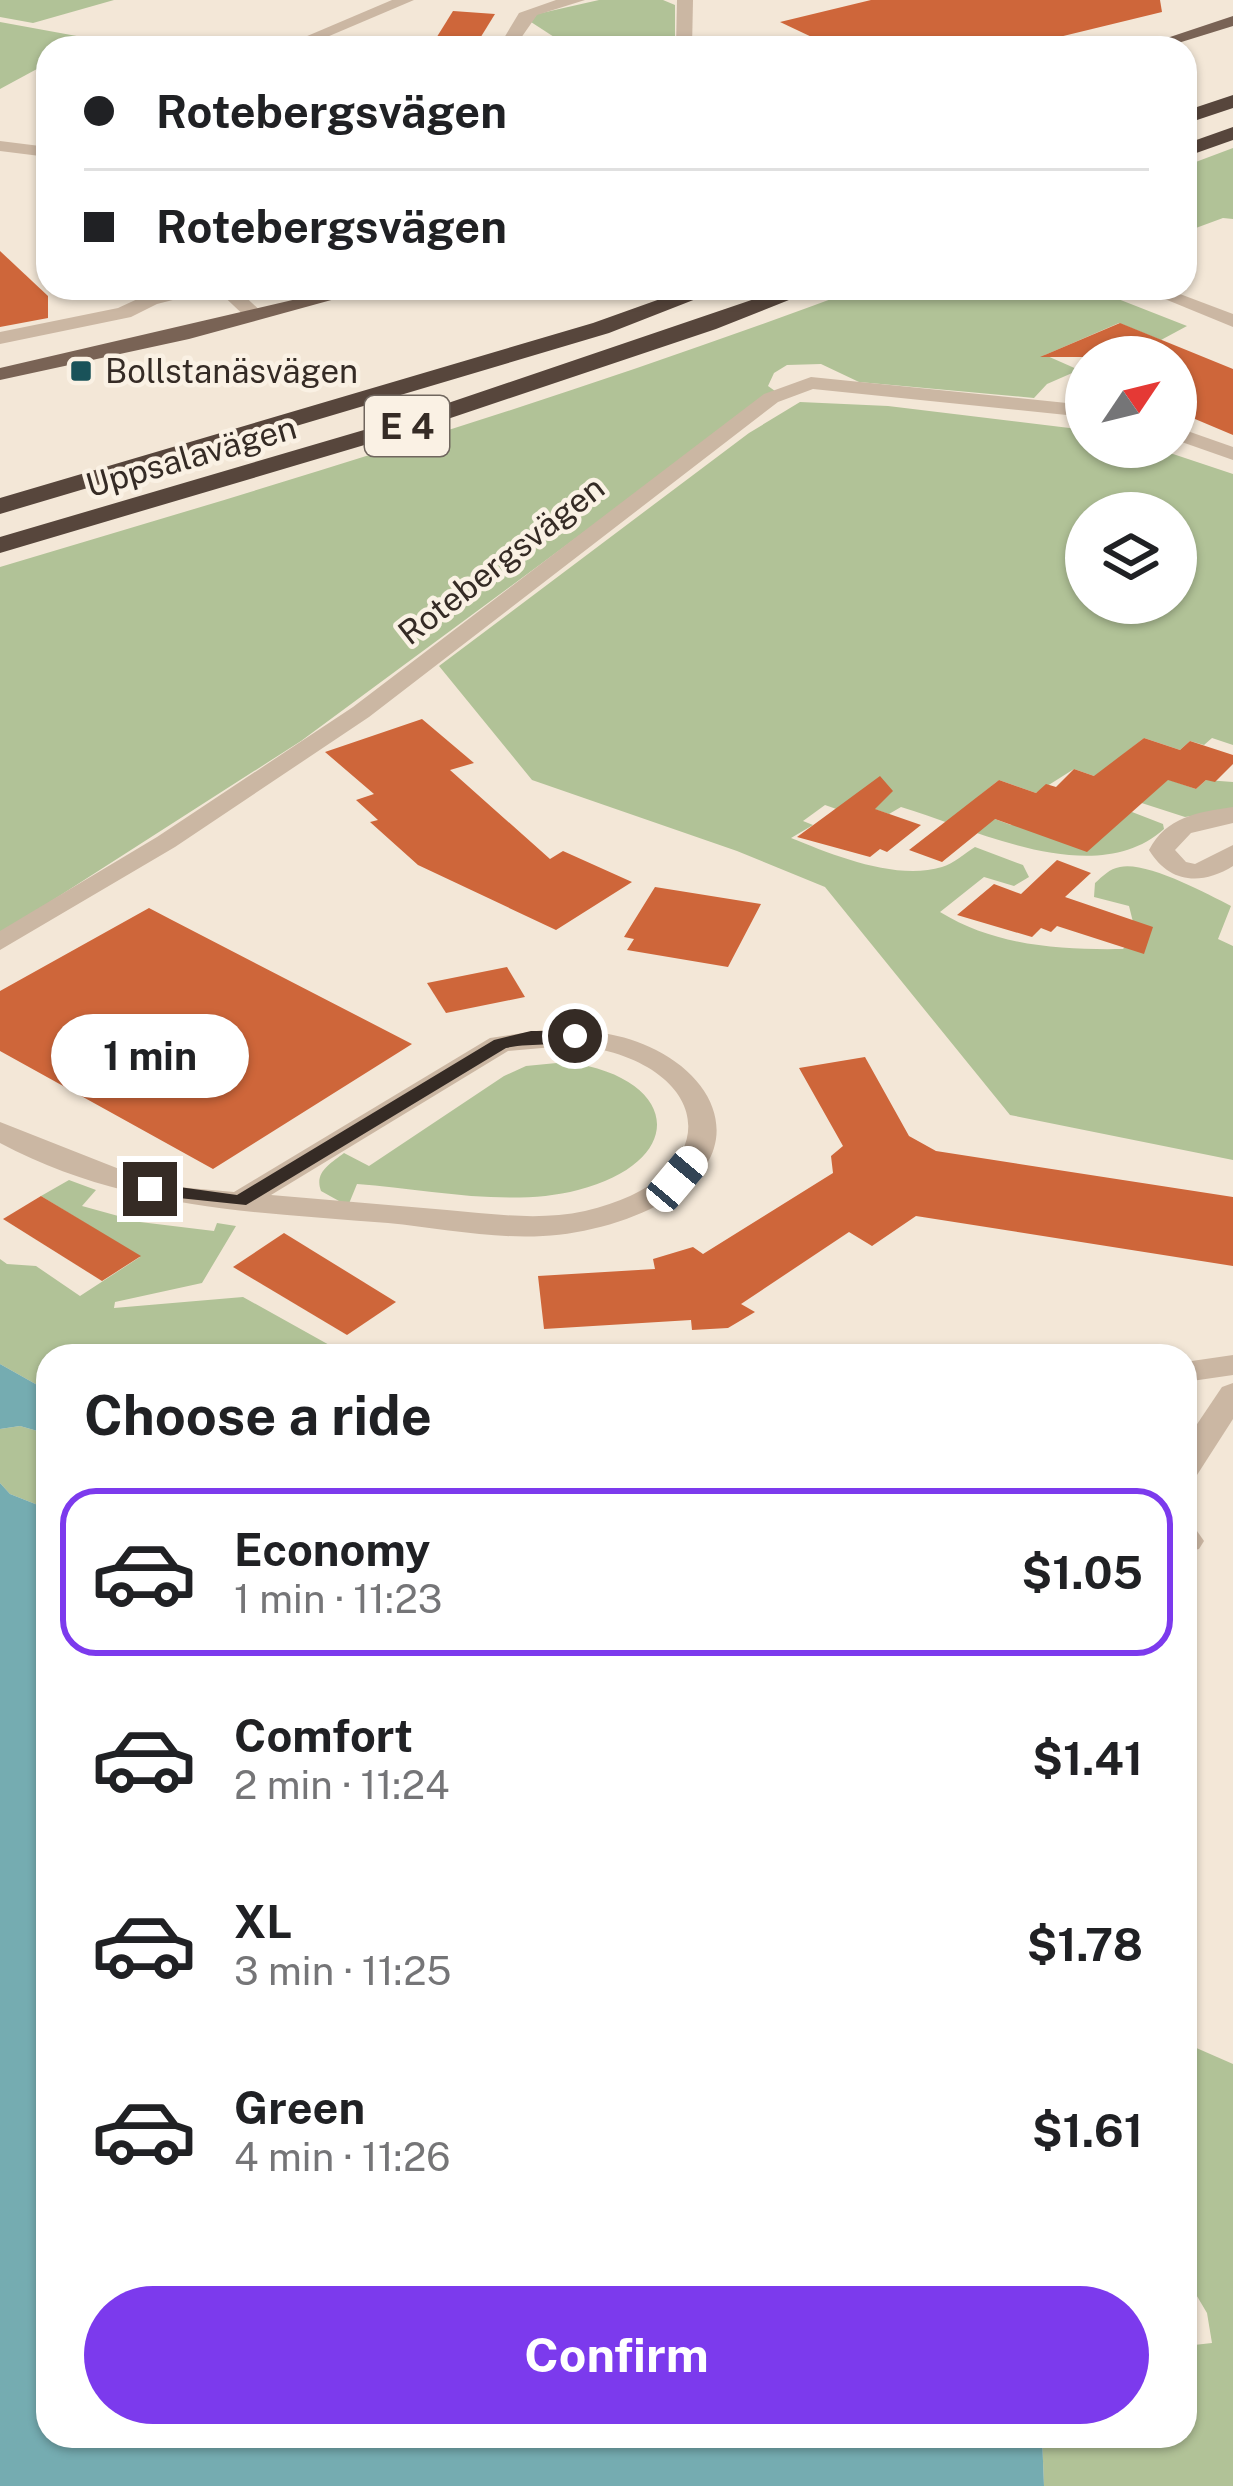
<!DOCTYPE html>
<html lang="en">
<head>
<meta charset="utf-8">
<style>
  body { margin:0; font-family:"Public Sans",sans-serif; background:#f6f6f6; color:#202124; height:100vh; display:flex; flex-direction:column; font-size:45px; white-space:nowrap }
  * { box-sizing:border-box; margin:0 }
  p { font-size:39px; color:#757577 }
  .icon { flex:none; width:66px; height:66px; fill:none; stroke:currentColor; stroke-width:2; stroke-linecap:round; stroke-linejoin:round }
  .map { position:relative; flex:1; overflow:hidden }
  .side { position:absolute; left:36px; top:1344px; width:1161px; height:1104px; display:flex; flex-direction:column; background:#fff; border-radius:36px; box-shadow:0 3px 9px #0004 }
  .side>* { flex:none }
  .hud { position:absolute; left:36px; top:36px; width:1161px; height:264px; border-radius:36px; box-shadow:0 3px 9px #0004; display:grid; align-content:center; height:264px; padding:0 48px; background:#fff }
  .needle { width:78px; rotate:55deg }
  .fabs { position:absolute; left:1065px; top:336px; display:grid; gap:24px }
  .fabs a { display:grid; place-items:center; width:132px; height:132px; border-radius:50%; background:#fff; box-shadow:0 3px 9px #0004; font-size:60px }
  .end { position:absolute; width:54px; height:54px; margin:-27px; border:15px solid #352b25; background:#fff; box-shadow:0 0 0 6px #fff }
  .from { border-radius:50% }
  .bubble { position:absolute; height:84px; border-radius:42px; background:#fff; box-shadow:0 3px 9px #0004; font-size:39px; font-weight:700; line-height:84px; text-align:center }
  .car { position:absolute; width:36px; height:72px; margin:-36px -18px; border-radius:15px; box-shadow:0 0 9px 3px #0007; background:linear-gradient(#fff 24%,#345 0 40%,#fff 0 76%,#345 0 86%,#fff 0) }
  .hud b { display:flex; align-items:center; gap:42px; height:114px; font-size:45px }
  .hud b+b { border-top:3px solid #e0e0e0 }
  .hud i { width:30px; height:30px; background:#202124 }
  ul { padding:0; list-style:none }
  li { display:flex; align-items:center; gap:36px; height:168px; margin:0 24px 18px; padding:0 24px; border:6px solid transparent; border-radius:36px }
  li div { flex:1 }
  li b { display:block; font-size:45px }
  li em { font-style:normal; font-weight:700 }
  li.current { border-color:#7c3aed }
  li>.icon { width:108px; height:108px; stroke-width:1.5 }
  h2 { padding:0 48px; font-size:54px; line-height:144px }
  .button { display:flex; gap:24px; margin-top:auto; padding:24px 48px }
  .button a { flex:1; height:138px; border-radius:72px; background:#7c3aed; color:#fff; font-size:48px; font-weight:700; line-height:138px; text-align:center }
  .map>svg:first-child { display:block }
  .green { fill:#b1c297; fill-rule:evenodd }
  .water { fill:#75acb1 }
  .building { fill:#ce663a }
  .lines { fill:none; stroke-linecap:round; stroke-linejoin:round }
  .minor { fill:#cbb7a3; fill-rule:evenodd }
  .major { fill:#796355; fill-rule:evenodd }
  .highway { fill:#57463c; fill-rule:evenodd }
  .route { fill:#352b25 }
  .poi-dot { fill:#195259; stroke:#faf1e4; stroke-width:4.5 }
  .labels { text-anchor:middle; stroke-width:9; stroke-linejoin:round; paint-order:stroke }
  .far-poi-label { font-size:33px; fill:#352b25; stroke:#faf1e4; text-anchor:start }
  .far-street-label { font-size:33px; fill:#352b25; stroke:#faf1e4 }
  .shield { fill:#faf1e4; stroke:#70665e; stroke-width:3 }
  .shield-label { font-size:36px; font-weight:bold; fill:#352b25 }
</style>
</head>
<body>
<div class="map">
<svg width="1233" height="2486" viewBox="0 0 1233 2486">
  <rect width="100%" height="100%" fill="#f3e7d7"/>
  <g class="green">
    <path d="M 0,0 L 114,0 L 33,23 L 0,17 Z"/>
    <path d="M 599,0 L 663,0 L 675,5 L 675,48 L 571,48 L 531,22 L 537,14 Z"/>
    <path d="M 0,22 L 93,39 L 76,48 L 48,48 L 48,63 L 0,89 Z"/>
    <path d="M 1233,148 L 1233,219 L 1223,218 L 1185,232 L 1185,166 Z"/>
    <path d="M 861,288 L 1090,288 L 1187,326 L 1161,340 L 1119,323 L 1045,355 L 1079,370 L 1047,384 L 1034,398 L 859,382 L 821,364 L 787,365 L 774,373 L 768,386 L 775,391 L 301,741 L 0,934 L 0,567 C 290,481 578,394 861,288 Z"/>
    <path d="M 800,402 L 888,406 L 1086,430 L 1086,447 L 1152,447 L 1233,474 L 1233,745 L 1212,738 L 1204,745 L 1190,741 L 1180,750 L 1144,738 L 1125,753 L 1164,778 L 1196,789 L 1206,780 L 1233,782 L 1233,810 L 1185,817 L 1092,787 L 1097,777 L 1074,769 L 1036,793 L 999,780 L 979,796 L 976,812 L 1011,825 L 1132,812 L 1163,824 L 1164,829 C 1095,891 975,829 901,807 L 889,814 L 871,808 L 859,817 L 825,805 L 803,821 L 813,825 L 791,838 C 833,855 896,881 942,867 C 953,864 965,853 975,847 L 1023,865 L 1029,877 L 1014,886 L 984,877 L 940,912 C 995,946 1061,950 1123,949 L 1136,934 L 1129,906 L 1094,897 L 1095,883 C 1103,876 1109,869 1120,867 C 1146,861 1206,893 1231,906 L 1218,939 L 1233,946 L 1233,1160 L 1010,1115 L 825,887 L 737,851 L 532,780 L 439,666 L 749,433 ZM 1086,513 L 1176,513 L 1176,603 L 1086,603 Z"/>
    <path d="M 567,1062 C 681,1078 689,1161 578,1190 C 510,1208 426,1189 357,1184 L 348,1206 L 321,1191 C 314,1172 330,1164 344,1153 L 369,1166 L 504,1076 L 526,1066 Z"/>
    <path d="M 69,1180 L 96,1190 L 82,1206 L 140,1222 L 214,1231 L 217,1223 L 236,1226 L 202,1283 L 115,1302 L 114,1308 L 243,1297 L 349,1356 L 48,1356 L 48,1391 L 0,1364 L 0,1259 L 7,1264 L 36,1266 L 80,1296 L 140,1257 L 41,1196 Z"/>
    <path d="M 20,1426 L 48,1434 L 48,1509 L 10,1494 L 0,1483 L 0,1429 Z"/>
    <path d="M 1185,2043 L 1233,2064 L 1233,2486 L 1044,2486 L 1042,2436 L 1185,2436 L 1185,2346 L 1212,2343 L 1207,2313 L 1185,2276 Z"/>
  </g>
  <g class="water">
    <path d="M 0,1364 L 48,1391 L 48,1434 L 20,1426 L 0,1429 Z"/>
    <path d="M 0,1483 L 10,1494 L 48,1509 L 48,2436 L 1042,2436 L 1044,2486 L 0,2486 Z"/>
  </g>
  <g class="building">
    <path d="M 871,0 L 1160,0 L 1162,12 L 1014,48 L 835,48 L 780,22 Z"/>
    <path d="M 453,11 L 495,14 L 474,48 L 430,48 Z"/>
    <path d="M 0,251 L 48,296 L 48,318 L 0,327 Z"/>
    <path d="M 1120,323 L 1233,369 L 1233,435 L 1176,411 L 1176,357 L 1040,357 Z"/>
    <path d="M 422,719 L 474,763 L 450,770 L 550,859 L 563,851 L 632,882 L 556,930 L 418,865 L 370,822 L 378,820 L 356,800 L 374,794 L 325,752 Z"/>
    <path d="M 1144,738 L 1180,750 L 1190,741 L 1233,755 L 1233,764 L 1215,782 L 1206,780 L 1196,789 L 1168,780 L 1087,852 L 995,819 L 942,862 L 909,850 L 999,780 L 1036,793 L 1046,784 L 1056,787 L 1074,769 L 1094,776 Z"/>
    <path d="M 880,776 L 893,791 L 875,809 L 921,825 L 887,852 L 880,849 L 870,857 L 797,837 Z"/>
    <path d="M 1057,860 L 1091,873 L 1065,897 L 1153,927 L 1144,954 L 1057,926 L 1051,932 L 1041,928 L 1032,937 L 957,915 L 994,884 L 1021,894 Z"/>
    <path d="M 655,887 L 761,904 L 728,967 L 627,950 L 634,939 L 624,937 Z"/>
    <path d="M 149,908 L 170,919 L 412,1044 L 213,1169 L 0,1051 L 0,991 Z"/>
    <path d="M 507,967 L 525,997 L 446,1013 L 427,983 Z"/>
    <path d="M 865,1057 L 909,1136 L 936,1151 L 1233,1197 L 1233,1266 L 916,1216 L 872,1246 L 849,1232 L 741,1304 L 755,1312 L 728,1328 L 692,1330 L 691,1320 L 544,1329 L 538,1276 L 655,1269 L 653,1259 L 693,1247 L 703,1254 L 833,1173 L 831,1156 L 843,1146 L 799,1068 Z"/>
    <path d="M 41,1196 L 141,1256 L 102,1281 L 3,1219 Z"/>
    <path d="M 284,1233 L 396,1302 L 347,1335 L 233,1267 Z"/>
  </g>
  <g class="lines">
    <g class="minor">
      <path d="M 392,0 L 414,0 L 301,48 L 279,48 Z"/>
      <path d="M 556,0 L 585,0 L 537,15 L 514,48 L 498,48 L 519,13 Z"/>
      <path d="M 677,0 L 693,0 L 692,48 L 676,48 Z"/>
      <path d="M 0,141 L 48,147 L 48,157 L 0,151 Z"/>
      <path d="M 180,288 L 236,288 L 267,317 L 250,321 L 216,289 L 157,304 L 131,317 L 0,344 L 0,332 L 118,308 L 144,296 Z"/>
      <path d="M 1138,288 L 1164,288 L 1233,314 L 1233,327 Z"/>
      <path d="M 811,377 L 1086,405 L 1086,417 L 813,389 L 778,402 L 369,717 L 175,847 L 0,950 L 0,931 L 157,837 L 353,707 L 764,394 Z"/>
      <path d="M 1176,427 L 1233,447 L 1233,460 L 1176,440 Z"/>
      <path d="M 1233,807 L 1233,823 L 1191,833 L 1175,850 L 1186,862 L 1195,864 L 1233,845 L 1233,866 C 1201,886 1169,883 1149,850 C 1166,817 1198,812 1233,807 Z"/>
      <path d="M 550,1029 C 586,1029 623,1033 656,1050 C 723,1084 743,1153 672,1197 C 636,1220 585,1234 543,1236 C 493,1239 438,1228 388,1223 C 252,1212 124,1209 0,1143 L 0,1122 L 142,1178 L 178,1187 L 234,1192 L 490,1038 ZM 576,1045 C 717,1063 731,1177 585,1211 C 539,1221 493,1214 447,1210 C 388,1205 330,1200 271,1195 L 508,1051 Z"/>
      <path d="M 1233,1355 L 1233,1375 L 1185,1382 L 1185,1362 Z"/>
      <path d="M 1233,1383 L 1233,1419 L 1197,1475 L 1185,1478 L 1185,1442 L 1222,1387 Z"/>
      <path d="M 1185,1527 L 1197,1531 L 1204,1541 L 1199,1549 L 1185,1552 Z"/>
    </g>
    <g class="major">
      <path d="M 1233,16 L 1233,26 L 1162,48 L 1137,48 Z"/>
      <path d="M 344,288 L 375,288 L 189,339 L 0,380 L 0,368 Z"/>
    </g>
    <g class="highway">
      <path d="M 1233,95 L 1233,108 L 1185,124 L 1185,111 Z"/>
      <path d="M 1233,127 L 1233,140 L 1185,157 L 1185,144 Z"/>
      <path d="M 691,288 L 724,288 L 609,333 L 0,514 L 0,498 L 593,323 Z"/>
      <path d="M 787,288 L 819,288 L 716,329 L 415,430 L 0,553 L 0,537 L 398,420 Z"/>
    </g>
  </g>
  <path class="route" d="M 531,1031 L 575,1031 L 584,1036 C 566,1048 530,1042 506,1048 L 246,1205 L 150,1195 L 140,1189 L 150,1183 L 237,1195 L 494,1040 Z"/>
  <rect class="poi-dot" x="69" y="359" width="24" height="24" rx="6"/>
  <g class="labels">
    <g class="far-poi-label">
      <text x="105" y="383">Bollstanäsvägen</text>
    </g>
    <g class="far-street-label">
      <text transform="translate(191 456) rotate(-16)" y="12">Uppsalavägen</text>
      <text transform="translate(501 560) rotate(-38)" y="12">Rotebergsvägen</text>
    </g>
    <rect class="shield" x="365" y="396" width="84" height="60" rx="9"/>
    <g class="shield-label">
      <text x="407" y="439">E 4</text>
    </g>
  </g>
</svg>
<div class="fabs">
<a><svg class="needle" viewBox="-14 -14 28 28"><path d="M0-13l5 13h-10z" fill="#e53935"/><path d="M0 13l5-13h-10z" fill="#757577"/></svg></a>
<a><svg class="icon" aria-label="layers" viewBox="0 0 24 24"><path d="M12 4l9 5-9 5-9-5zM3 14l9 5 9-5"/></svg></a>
</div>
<i class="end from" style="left:575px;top:1036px"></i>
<i class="end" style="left:150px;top:1189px"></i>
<div class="bubble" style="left:51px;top:1014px;width:198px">1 min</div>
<i class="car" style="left:677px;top:1179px;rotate:40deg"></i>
<div class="hud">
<b><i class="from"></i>Rotebergsvägen</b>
<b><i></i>Rotebergsvägen</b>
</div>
<section class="side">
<h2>Choose a ride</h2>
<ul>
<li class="current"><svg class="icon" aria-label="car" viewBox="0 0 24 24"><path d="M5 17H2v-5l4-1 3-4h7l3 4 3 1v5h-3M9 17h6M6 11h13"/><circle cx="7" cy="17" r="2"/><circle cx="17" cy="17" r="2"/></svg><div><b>Economy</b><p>1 min · 11:23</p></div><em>$1.05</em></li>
<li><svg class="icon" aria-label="car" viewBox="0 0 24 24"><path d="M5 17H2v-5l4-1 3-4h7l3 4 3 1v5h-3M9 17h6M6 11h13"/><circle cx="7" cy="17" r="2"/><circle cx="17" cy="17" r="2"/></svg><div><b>Comfort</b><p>2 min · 11:24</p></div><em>$1.41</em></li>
<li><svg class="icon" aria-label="car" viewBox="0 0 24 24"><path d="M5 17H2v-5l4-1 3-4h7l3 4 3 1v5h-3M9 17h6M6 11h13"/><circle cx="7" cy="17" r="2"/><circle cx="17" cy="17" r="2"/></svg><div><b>XL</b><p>3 min · 11:25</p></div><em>$1.78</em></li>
<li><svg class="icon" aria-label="car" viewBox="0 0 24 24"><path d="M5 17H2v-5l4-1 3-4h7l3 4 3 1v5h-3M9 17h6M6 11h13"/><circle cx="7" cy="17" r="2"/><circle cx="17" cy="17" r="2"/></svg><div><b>Green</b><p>4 min · 11:26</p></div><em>$1.61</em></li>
</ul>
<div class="button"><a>Confirm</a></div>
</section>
</div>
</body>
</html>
